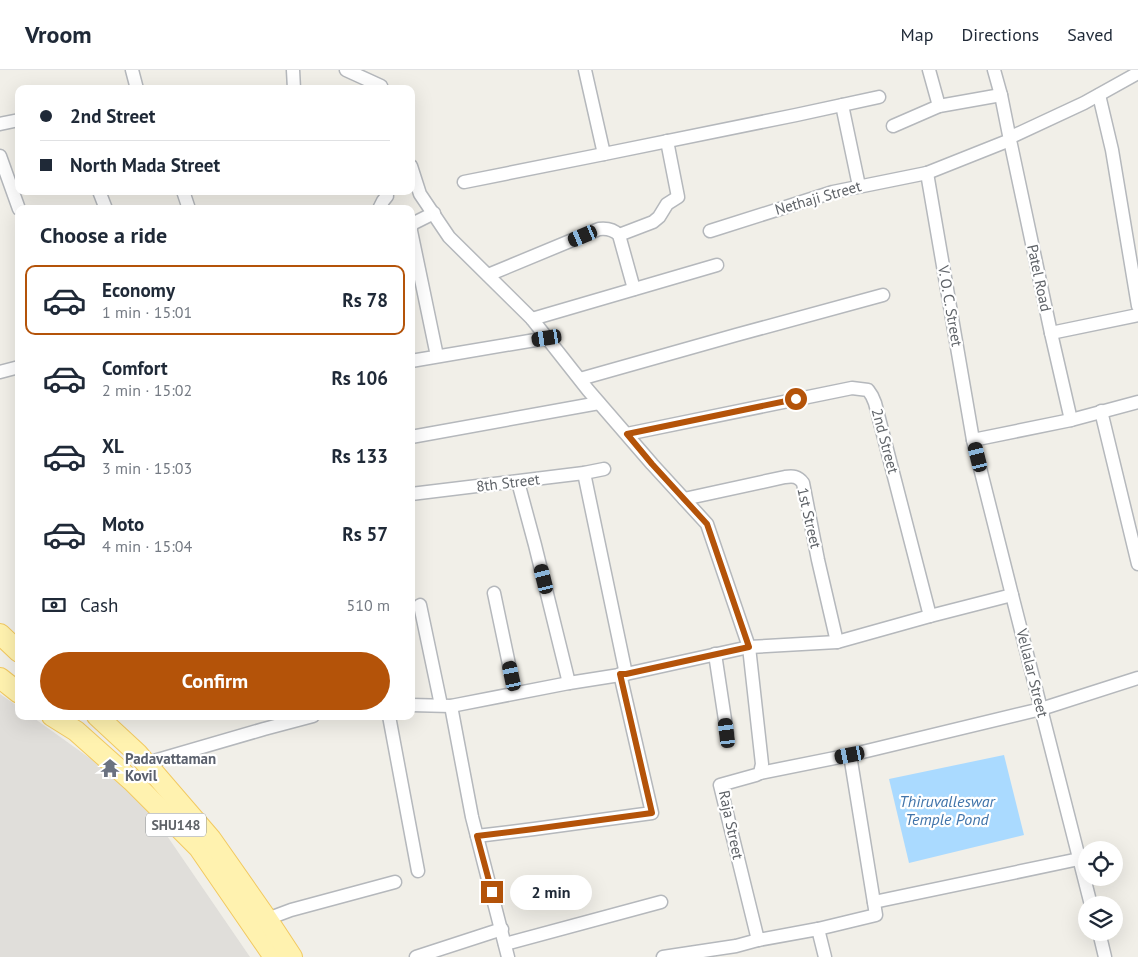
<!DOCTYPE html>
<html lang="en">
<head>
<meta charset="utf-8">
<style>
  body { margin:0; font-family:"PT Sans",sans-serif; background:#f2f2f3; color:#1f2937; height:100vh; display:flex; flex-direction:column; font-size:19px; white-space:nowrap }
  * { box-sizing:border-box; margin:0 }
  p { font-size:16px; color:#747a83 }
  .icon { flex:none; width:28px; height:28px; fill:none; stroke:currentColor; stroke-width:2; stroke-linecap:round; stroke-linejoin:round }
  .map { position:relative; flex:1; overflow:hidden }
  .panel { position:absolute; left:15px; top:135px; width:400px; height:515px; display:flex; flex-direction:column; background:#fff; border-radius:10px; box-shadow:0 5px 20px #0002 }
  .panel>* { flex:none }
  .banner { position:absolute; left:15px; top:15px; width:400px; height:110px; border-radius:10px; box-shadow:0 5px 20px #0002; display:grid; align-content:center; height:110px; padding:0 25px; background:#fff }
  .tools { position:absolute; left:1078px; top:771px; display:grid; gap:10px }
  .tools a { display:grid; place-items:center; width:45px; height:45px; border-radius:50%; background:#fff; box-shadow:0 5px 20px #0002; font-size:25px }
  .end { position:absolute; width:22px; height:22px; margin:-11px; border:6px solid #b45309; background:#fff; box-shadow:0 0 0 2px #fff }
  .from { border-radius:50% }
  .bubble { position:absolute; height:35px; border-radius:18px; background:#fff; box-shadow:0 5px 20px #0002; font-size:16px; font-weight:600; line-height:35px; text-align:center }
  .car { position:absolute; width:15px; height:30px; margin:-15px -8px; border-radius:6px; box-shadow:0 0 4px 1px #0007; background:linear-gradient(#222 24%,#8ab4d8 0 40%,#222 0 76%,#8ab4d8 0 86%,#222 0) }
  .banner b { display:flex; align-items:center; gap:18px; height:48px; font-size:19px }
  .banner b+b { border-top:1px solid #e0e1e3 }
  .banner i { width:12px; height:12px; background:#1f2937 }
  ul { padding:0; list-style:none }
  li { display:flex; align-items:center; gap:15px; height:70px; margin:0 10px 8px; padding:0 15px; border:2px solid transparent; border-radius:10px }
  li div { flex:1 }
  li b { display:block; font-size:19px }
  li em { font-style:normal; font-weight:600 }
  li.selected { border-color:#b45309 }
  li>.icon { width:45px; height:45px; stroke-width:1.5 }
  h2 { padding:0 25px; font-size:22px; line-height:60px }
  .pay { display:flex; align-items:center; gap:12px; height:55px; padding:0 25px; font-size:19px }
  .pay p { margin-inline-start:auto }
  .button { display:flex; gap:10px; margin-top:auto; padding:10px 25px }
  .button a { flex:1; height:58px; border-radius:30px; background:#b45309; color:#fff; font-size:20px; font-weight:600; line-height:58px; text-align:center }
  header { display:flex; align-items:center; gap:30px; box-sizing:border-box; height:70px; padding:0 25px; background:#fff; border-bottom:1px solid #e0e1e3 }
  header strong { font-size:24px }
  nav { display:flex; gap:28px; margin-inline-start:auto; font-size:18px }
  .map>svg:first-child { display:block }
  .industrial { fill:#e0deda }
  .water { fill:#aadaff }
  .lines { fill:none; stroke-linecap:round; stroke-linejoin:round }
  .street-casing { stroke:#b5b8bc; stroke-width:15 }
  .primary-casing { stroke:#f2c960; stroke-width:22 }
  .street { stroke:#fff; stroke-width:12 }
  .primary { stroke:#fff2af; stroke-width:20 }
  .route { stroke:#b45309; stroke-width:6 }
  .labels { text-anchor:middle; stroke-width:4.5; stroke-linejoin:round; paint-order:stroke }
  .shield { fill:#fff; stroke:#8f9295; stroke-width:1 }
  .shield-label { font-size:14px; font-weight:bold; fill:#5f6368 }
  .street-label { font-size:15px; fill:#5f6368; stroke:#fff }
  .worship-label { font-size:15px; font-weight:bold; fill:#5b616d; stroke:#fff; text-anchor:start }
  .water-label { font-size:16px; font-style:italic; fill:#4174aa; stroke:#fff }
</style>
</head>
<body>
<header>
<strong>Vroom</strong>
<nav><a>Map</a><a>Directions</a><a>Saved</a></nav>
</header>
<div class="map">
<svg width="1138" height="887" viewBox="0 0 1138 887">
  <rect width="100%" height="100%" fill="#f1efe8"/>
  <path class="industrial" d="M 0,624 L 19,637 L 19,646 L 31,646 L 137,722 L 250,887 L 0,887 Z"/>
  <path class="water" d="M 1004,685 L 1024,765 L 909,793 L 889,709 Z"/>
  <g class="lines">
    <g class="street-casing">
      <g id="street">
        <path d="M 132,0 L 137,19"/>
        <path d="M 293,0 L 294,19"/>
        <path d="M 346,0 L 381,16 L 382,19"/>
        <path d="M 585,0 L 604,84 L 796,45 L 879,27"/>
        <path d="M 929,0 L 939,36"/>
        <path d="M 1099,25 L 1112,80 L 1138,236"/>
        <path d="M 842,35 L 859,116"/>
        <path d="M 0,54 L 19,50"/>
        <path d="M 893,56 L 939,36 L 1001,25"/>
        <path d="M 0,86 L 19,139"/>
        <path d="M 411,96 L 420,124 L 449,167 L 532,249 L 588,320 L 652,394 L 707,454 L 749,577 L 762,694 L 760,703 L 756,705 L 720,715 L 758,870 L 818,859 L 825,887"/>
        <path d="M 927,103 L 973,370 L 1012,525 L 1091,835"/>
        <path d="M 464,112 L 604,84"/>
        <path d="M 99,121 L 106,139"/>
        <path d="M 183,121 L 189,139"/>
        <path d="M 379,139 L 383,131 L 387,126"/>
        <path d="M 411,158 L 412,154 L 434,143"/>
        <path d="M 411,161 L 437,286"/>
        <path d="M 710,161 L 833,122 L 927,103 L 1010,70 L 1001,25 L 994,0"/>
        <path d="M 619,165 L 653,152 L 659,147 L 667,134 L 678,127 L 667,71"/>
        <path d="M 488,205 L 599,159 C 607,158 613,159 619,165 L 634,219"/>
        <path d="M 532,249 L 717,195"/>
        <path d="M 1051,263 L 1138,245"/>
        <path d="M 411,291 L 547,268"/>
        <path d="M 0,302 L 19,297"/>
        <path d="M 580,309 L 736,265 L 883,225"/>
        <path d="M 1101,341 L 1138,494"/>
        <path d="M 1071,350 L 1051,263 L 1010,70 L 1011,67 L 1084,33 L 1138,3"/>
        <path d="M 627,364 L 852,318 L 868,320 L 872,326 L 875,333 L 930,546"/>
        <path d="M 411,367 L 599,333"/>
        <path d="M 973,370 L 1071,350 L 1138,332"/>
        <path d="M 584,403 L 626,604"/>
        <path d="M 518,412 L 535,475 L 569,613"/>
        <path d="M 411,424 L 584,403 L 604,399"/>
        <path d="M 684,429 L 785,407 C 793,406 798,406 803,413 L 818,490 L 837,572"/>
        <path d="M 494,523 L 515,623"/>
        <path d="M 420,535 L 441,635"/>
        <path d="M 715,584 L 727,663"/>
        <path d="M 411,635 L 451,636 L 569,613 L 626,604 L 749,577 L 837,572 L 930,546 L 1012,525"/>
        <path d="M 451,636 L 472,747 L 508,887"/>
        <path d="M 389,646 L 418,801"/>
        <path d="M 147,693 L 264,659 L 313,646"/>
        <path d="M 760,703 L 850,685 L 1041,639 L 1138,608"/>
        <path d="M 477,766 L 534,759 L 652,743 L 620,604"/>
        <path d="M 874,832 L 1079,789"/>
        <path d="M 267,849 L 291,840 L 395,812"/>
        <path d="M 818,859 L 876,845 L 850,685"/>
        <path d="M 1099,862 L 1105,887"/>
        <path d="M 505,874 L 661,832"/>
        <path d="M 416,887 L 502,859"/>
        <path d="M 663,887 L 736,876 L 758,870"/>
      </g>
    </g>
    <g class="primary-casing">
      <g id="primary">
        <path d="M 0,564 L 19,582"/>
        <path d="M 0,608 L 19,623"/>
        <path d="M 52,646 L 76,661 L 132,711 L 199,778 L 274,887"/>
        <path d="M 97,646 L 137,683 L 211,769 L 267,849 L 292,887"/>
      </g>
    </g>
    <use href="#street" class="street"/>
    <use href="#primary" class="primary"/>
  </g>
  <g class="lines">
    <path class="route" d="M 492,822 L 477,766 L 534,759 L 652,743 L 620,604 L 626,604 L 749,577 L 707,454 L 652,394 L 627,364 L 796,329"/>
  </g>
  <defs>
    <g id="temple-bare" transform="scale(1.5)"><path d="M0-6L5-2H3V0L6.5 2.5H4V6H1.5V3h-3V6H-4V2.5H-6.5L-3 0V-2H-5Z" fill="#6b7280" stroke="#fff" stroke-width="2.5" paint-order="stroke"/></g>
  </defs>
  <g fill-rule="evenodd">
    <use href="#temple-bare" x="110" y="698"/>
  </g>
  <g class="labels">
    <rect class="shield" x="146" y="743.5" width="60" height="23" rx="4"/>
    <g class="shield-label">
      <text x="176" y="760">SHU148</text>
    </g>
    <g class="street-label">
      <text transform="translate(818 128) rotate(-16)" y="5">Nethaji Street</text>
      <text transform="translate(1039 208) rotate(78)" y="5">Patel Road</text>
      <text transform="translate(950 236) rotate(80)" y="5">V. O. C. Street</text>
      <text transform="translate(885 371) rotate(75)" y="5">2nd Street</text>
      <text transform="translate(508 413) rotate(-7)" y="5">8th Street</text>
      <text transform="translate(809 448) rotate(77)" y="5">1st Street</text>
      <text transform="translate(1032 603) rotate(76)" y="5">Vellalar Street</text>
      <text transform="translate(731 755) rotate(78)" y="5">Raja Street</text>
    </g>
    <g class="worship-label">
      <text x="125" y="694">Padavattaman<tspan x="125" dy="17">Kovil</tspan></text>
    </g>
    <g class="water-label">
      <text x="947" y="737">Thiruvalleswar<tspan x="947" dy="18">Temple Pond</tspan></text>
    </g>
  </g>
</svg>
<div class="tools">
<a><svg class="icon" aria-label="locate" viewBox="0 0 24 24"><circle cx="12" cy="12" r="6"/><path d="M12 2v4M12 18v4M2 12h4M18 12h4"/></svg></a>
<a><svg class="icon" aria-label="layers" viewBox="0 0 24 24"><path d="M12 4l9 5-9 5-9-5zM3 14l9 5 9-5"/></svg></a>
</div>
<i class="end from" style="left:796px;top:329px"></i>
<i class="end" style="left:492px;top:822px"></i>
<div class="bubble" style="left:510px;top:805px;width:82px">2 min</div>
<i class="car" style="left:583px;top:166px;rotate:247deg"></i>
<i class="car" style="left:547px;top:268px;rotate:261deg"></i>
<i class="car" style="left:978px;top:387px;rotate:346deg"></i>
<i class="car" style="left:544px;top:509px;rotate:346deg"></i>
<i class="car" style="left:512px;top:606px;rotate:348deg"></i>
<i class="car" style="left:727px;top:663px;rotate:353deg"></i>
<i class="car" style="left:850px;top:685px;rotate:259deg"></i>
<div class="banner">
<b><i class="from"></i>2nd Street</b>
<b><i></i>North Mada Street</b>
</div>
<section class="panel">
<h2>Choose a ride</h2>
<ul>
<li class="selected"><svg class="icon" aria-label="car" viewBox="0 0 24 24"><path d="M5 17H2v-5l4-1 3-4h7l3 4 3 1v5h-3M9 17h6M6 11h13"/><circle cx="7" cy="17" r="2"/><circle cx="17" cy="17" r="2"/></svg><div><b>Economy</b><p>1 min · 15:01</p></div><em>Rs 78</em></li>
<li><svg class="icon" aria-label="car" viewBox="0 0 24 24"><path d="M5 17H2v-5l4-1 3-4h7l3 4 3 1v5h-3M9 17h6M6 11h13"/><circle cx="7" cy="17" r="2"/><circle cx="17" cy="17" r="2"/></svg><div><b>Comfort</b><p>2 min · 15:02</p></div><em>Rs 106</em></li>
<li><svg class="icon" aria-label="car" viewBox="0 0 24 24"><path d="M5 17H2v-5l4-1 3-4h7l3 4 3 1v5h-3M9 17h6M6 11h13"/><circle cx="7" cy="17" r="2"/><circle cx="17" cy="17" r="2"/></svg><div><b>XL</b><p>3 min · 15:03</p></div><em>Rs 133</em></li>
<li><svg class="icon" aria-label="car" viewBox="0 0 24 24"><path d="M5 17H2v-5l4-1 3-4h7l3 4 3 1v5h-3M9 17h6M6 11h13"/><circle cx="7" cy="17" r="2"/><circle cx="17" cy="17" r="2"/></svg><div><b>Moto</b><p>4 min · 15:04</p></div><em>Rs 57</em></li>
</ul>
<div class="pay"><svg class="icon" aria-label="cash" viewBox="0 0 24 24"><path d="M3 7h18v10H3z"/><circle cx="12" cy="12" r="2"/></svg>Cash<p>510 m</p></div>
<div class="button"><a>Confirm</a></div>
</section>
</div>
</body>
</html>
